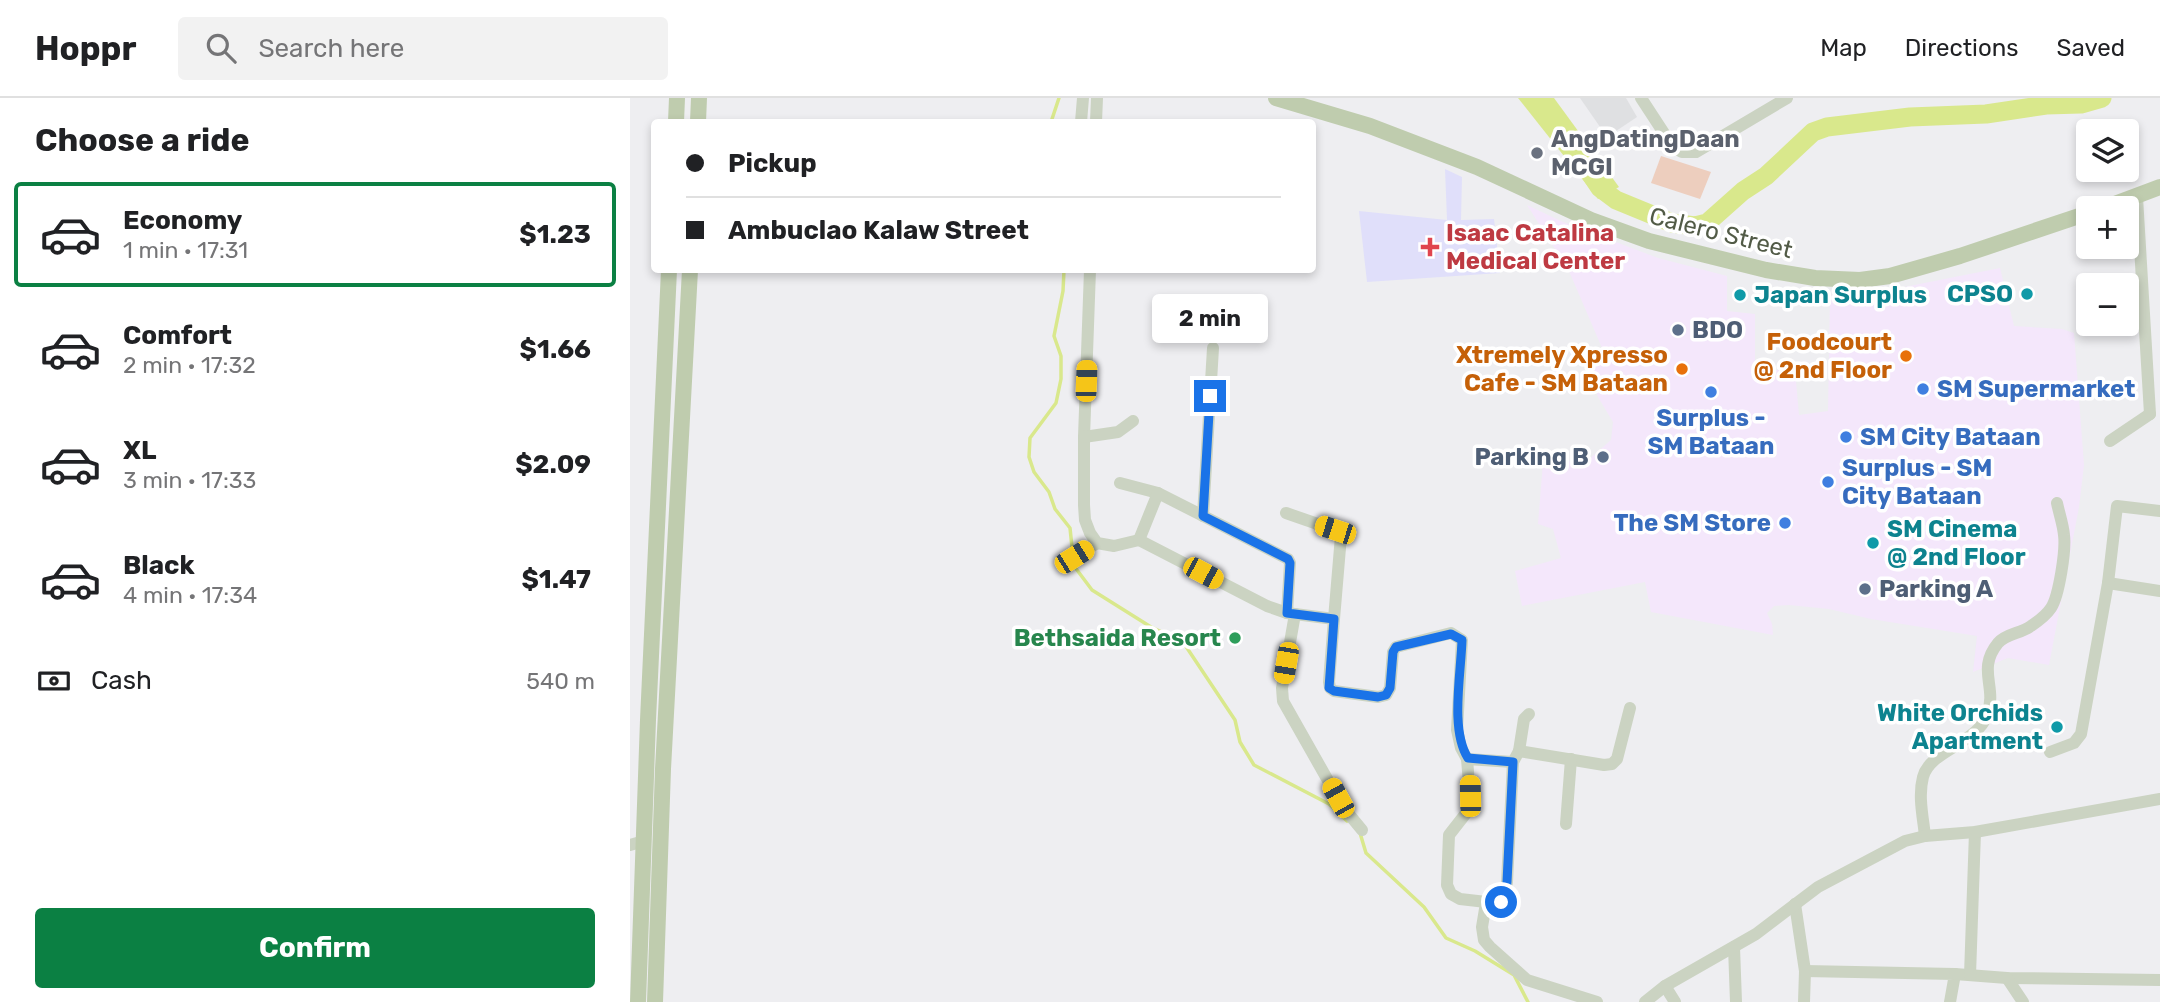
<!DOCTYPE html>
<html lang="en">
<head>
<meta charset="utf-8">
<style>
  body { margin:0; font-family:Rubik,sans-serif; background:#f2f2f2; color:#202124; height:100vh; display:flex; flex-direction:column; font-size:26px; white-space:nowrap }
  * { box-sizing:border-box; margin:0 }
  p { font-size:23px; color:#757577 }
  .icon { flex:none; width:38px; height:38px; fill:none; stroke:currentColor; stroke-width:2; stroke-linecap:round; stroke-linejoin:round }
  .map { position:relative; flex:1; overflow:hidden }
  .details { display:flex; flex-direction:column; background:#fff; width:630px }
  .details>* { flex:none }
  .banner { position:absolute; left:21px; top:21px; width:665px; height:154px; border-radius:7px; box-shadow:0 4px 10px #0003; display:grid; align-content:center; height:154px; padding:0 35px; background:#fff }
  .fabs { position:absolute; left:1446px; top:21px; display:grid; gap:14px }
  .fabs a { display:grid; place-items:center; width:63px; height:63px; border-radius:7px; background:#fff; box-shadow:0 4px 10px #0003; font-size:35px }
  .end { position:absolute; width:32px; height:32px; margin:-16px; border:9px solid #1a73e8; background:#fff; box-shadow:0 0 0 4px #fff }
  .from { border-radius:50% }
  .bubble { position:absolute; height:49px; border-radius:7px; background:#fff; box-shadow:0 4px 10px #0003; font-size:23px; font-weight:700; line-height:49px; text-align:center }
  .car { position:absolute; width:21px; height:42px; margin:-21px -10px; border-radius:9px; box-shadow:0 0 5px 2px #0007; background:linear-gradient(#f5c518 24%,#345 0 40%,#f5c518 0 76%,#345 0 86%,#f5c518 0) }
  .banner b { display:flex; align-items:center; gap:24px; height:66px; font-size:26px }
  .banner b+b { border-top:2px solid #e0e0e0 }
  .banner i { width:18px; height:18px; background:#202124 }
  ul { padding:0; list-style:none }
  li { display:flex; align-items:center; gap:21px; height:105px; margin:0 14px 10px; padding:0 21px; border:4px solid transparent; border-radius:7px }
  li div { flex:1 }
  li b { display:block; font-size:26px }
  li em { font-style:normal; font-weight:700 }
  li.current { border-color:#0b8043 }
  li>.icon { width:63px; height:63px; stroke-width:1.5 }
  h2 { padding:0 35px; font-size:32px; line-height:84px }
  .pay { display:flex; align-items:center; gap:18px; height:77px; padding:0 35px; font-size:26px }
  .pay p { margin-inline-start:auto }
  .action { display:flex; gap:14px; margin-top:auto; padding:14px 35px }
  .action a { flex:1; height:80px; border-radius:7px; background:#0b8043; color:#fff; font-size:28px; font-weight:700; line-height:80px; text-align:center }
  header { display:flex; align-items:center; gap:42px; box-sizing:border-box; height:98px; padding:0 35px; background:#fff; border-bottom:2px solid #e0e0e0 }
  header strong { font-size:33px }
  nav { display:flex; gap:38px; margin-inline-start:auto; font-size:24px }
  .search { width:490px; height:63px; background:#f2f2f2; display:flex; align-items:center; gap:18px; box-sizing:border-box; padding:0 24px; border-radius:7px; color:#757577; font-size:26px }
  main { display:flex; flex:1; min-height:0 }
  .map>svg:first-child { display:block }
  .commercial { fill:#f4e7fb }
  .education { fill:#dfe0e2 }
  .medical { fill:#e0dffa }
  .green { fill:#edcebe }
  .water { fill:#d9e88c }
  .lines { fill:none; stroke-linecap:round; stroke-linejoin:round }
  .stream { stroke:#d9e88c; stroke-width:3.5 }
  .river { stroke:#d9e88c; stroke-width:19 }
  .minor { stroke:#cbd3c2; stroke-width:12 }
  .major { stroke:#bfccae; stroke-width:16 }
  .route { stroke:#1a73e8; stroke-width:9 }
  .worship-dot { fill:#6b7280; stroke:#fff; stroke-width:2.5 }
  .health-dot { fill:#e0444e; stroke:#fff; stroke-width:2.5 }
  .culture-dot { fill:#0f9aa8; stroke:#fff; stroke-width:2.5 }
  .service-dot { fill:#5c6f8a; stroke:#fff; stroke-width:2.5 }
  .food-dot { fill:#e8710a; stroke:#fff; stroke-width:2.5 }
  .shop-dot { fill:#3f7fe0; stroke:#fff; stroke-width:2.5 }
  .leisure-dot { fill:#2e9e5b; stroke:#fff; stroke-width:2.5 }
  .labels { text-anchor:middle; stroke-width:7; stroke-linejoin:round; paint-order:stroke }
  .worship-label { font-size:24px; font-weight:bold; fill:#5b616d; stroke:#fff; text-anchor:start }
  .health-label { font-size:24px; font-weight:bold; fill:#be3a42; stroke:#fff; text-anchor:start }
  .street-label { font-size:24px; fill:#525b47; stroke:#fff }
  .culture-label { font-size:24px; font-weight:bold; fill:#0d838f; stroke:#fff; text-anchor:end }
  .service-label { font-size:24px; font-weight:bold; fill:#4e5e75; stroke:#fff; text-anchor:start }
  .food-label { font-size:24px; font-weight:bold; fill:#c56008; stroke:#fff; text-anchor:end }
  .shop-label { font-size:24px; font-weight:bold; fill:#366cbe; stroke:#fff; text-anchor:start }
  .leisure-label { font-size:24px; font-weight:bold; fill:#27864d; stroke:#fff; text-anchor:end }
</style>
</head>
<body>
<header>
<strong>Hoppr</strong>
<div class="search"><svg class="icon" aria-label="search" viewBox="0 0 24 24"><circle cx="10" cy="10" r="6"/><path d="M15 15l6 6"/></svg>Search here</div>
<nav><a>Map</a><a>Directions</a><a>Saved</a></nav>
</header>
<main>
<section class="details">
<h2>Choose a ride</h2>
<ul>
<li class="current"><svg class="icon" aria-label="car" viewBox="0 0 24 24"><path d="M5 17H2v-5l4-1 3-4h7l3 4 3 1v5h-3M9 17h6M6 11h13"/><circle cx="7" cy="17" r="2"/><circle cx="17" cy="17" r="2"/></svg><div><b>Economy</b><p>1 min · 17:31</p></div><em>$1.23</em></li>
<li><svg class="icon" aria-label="car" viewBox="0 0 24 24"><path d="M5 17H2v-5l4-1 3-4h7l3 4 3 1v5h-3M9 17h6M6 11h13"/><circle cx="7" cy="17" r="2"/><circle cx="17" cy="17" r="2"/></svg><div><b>Comfort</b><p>2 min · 17:32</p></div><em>$1.66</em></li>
<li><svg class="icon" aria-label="car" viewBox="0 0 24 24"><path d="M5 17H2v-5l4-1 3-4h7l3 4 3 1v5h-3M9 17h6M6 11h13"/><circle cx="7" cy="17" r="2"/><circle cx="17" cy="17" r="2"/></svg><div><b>XL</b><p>3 min · 17:33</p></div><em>$2.09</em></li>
<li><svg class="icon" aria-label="car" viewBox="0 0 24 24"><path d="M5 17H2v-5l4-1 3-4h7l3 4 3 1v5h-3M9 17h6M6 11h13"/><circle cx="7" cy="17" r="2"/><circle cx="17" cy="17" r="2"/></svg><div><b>Black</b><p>4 min · 17:34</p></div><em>$1.47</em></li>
</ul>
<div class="pay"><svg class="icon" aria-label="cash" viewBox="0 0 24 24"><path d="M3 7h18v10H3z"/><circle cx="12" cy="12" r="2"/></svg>Cash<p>540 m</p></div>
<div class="action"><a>Confirm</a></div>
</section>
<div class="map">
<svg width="1530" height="904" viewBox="0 0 1530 904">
  <rect width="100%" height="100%" fill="#eeeef1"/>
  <path class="commercial" d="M 897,107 L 933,124 L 1028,160 L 1097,178 L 1097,213 L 1125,216 L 1125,272 L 1165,272 L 1169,317 L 1198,313 L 1200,198 L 1229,198 L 1370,170 L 1384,228 L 1432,231 L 1444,235 L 1454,367 L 1449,409 L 1419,567 L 1378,560 L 1343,574 L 1347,538 L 1241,521 L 1199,511 L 1159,507 L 1144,508 L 1137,515 L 1142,526 L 1143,537 L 1021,514 L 1015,484 L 892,508 L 885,473 L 931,460 L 923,431 L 908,426 L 913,364 L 957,363 L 981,342 L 983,324 L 968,299 L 957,265 L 972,250 L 939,173 Z"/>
  <path class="education" d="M 950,0 L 996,0 L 1007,19 L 977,39 Z"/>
  <path class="medical" d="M 815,71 L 832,79 L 831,122 L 864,121 L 870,175 L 737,184 L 729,113 L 817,122 Z"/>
  <path class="green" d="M 1031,58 L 1081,74 L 1070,101 L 1021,85 Z"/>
  <path class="water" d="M 888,0 L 924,0 L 989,89 L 968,101 Z"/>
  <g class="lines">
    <g class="stream">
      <path d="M 421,24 L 429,0"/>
      <path d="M 434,172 L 433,193 L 424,238 L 431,258 L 431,281 L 426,305 L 400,340 L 399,359 L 404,374 L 419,394 L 425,411 L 440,430 L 444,468 L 462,492 L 521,529 L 553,544 L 605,622 L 610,644 L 624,667 L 699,706 L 717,723"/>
      <path d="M 730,735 L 736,755 L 794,809 L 816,840 L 845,853 L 884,877 L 898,904"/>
    </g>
    <path class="river" d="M 962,78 L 970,90 L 986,102 L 1042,125 L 1065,128 L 1077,125 L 1113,93 L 1136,78 L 1183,34 L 1197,29 L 1280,19 L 1356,16 L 1416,7 L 1451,6 L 1472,0"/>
    <g class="minor">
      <path d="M 1011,0 L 1043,49 L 1052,54 L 1066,54 L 1157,0"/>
      <path d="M 451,24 L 453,0"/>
      <path d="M 466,24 L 467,0"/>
      <path d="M 1507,99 L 1520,316"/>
      <path d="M 460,172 L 454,339 L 454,407 L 455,422 L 460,435 L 467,445 L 484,448 L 509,442"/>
      <path d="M 454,339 L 488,334 L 503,323"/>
      <path d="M 1480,343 L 1520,316"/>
      <path d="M 490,385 L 528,395 L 658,461 L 660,465 L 657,515"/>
      <path d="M 656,415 L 705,432 L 711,438 L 704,521"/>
      <path d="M 573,418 L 583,250"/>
      <path d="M 509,442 L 637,508 L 657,515 L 704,521 L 699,584 L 700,590 L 704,593 L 748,599 L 756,597 L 760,590 L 763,554 L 766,549 L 821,535 L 832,542 L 827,632 L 831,650 L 837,661 L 840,698 L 837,714 L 819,737 L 817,787 L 821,796 L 830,801 L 865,805 L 875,801 L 877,784 L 883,664 L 889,653 L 974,667 L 982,666 L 987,661 L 1000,610"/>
      <path d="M 509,442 L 528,395"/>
      <path d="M 444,459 L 467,445"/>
      <path d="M 1478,485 L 1530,493"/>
      <path d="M 665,516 L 652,590 L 653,603 L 713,709 L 732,732"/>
      <path d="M 889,653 L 894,621 L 899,616"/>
      <path d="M 1420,654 L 1444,645 L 1451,636 L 1478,485 L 1487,408 L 1530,413"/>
      <path d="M 837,661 L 883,664"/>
      <path d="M 936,726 L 941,661"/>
      <path d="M 1295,738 C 1293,719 1288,698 1293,679 C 1300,652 1347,646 1357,617 C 1368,589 1346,572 1368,545 C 1377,535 1390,536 1401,528 C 1407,524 1417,516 1421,510 C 1429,498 1436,452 1434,437 C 1433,426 1429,415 1427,405"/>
      <path d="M 0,747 L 14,743"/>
      <path d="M 856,805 L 852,829 L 854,842 L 860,849 L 897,882 L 967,904"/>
      <path d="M 1165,806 L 1175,873 L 1174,904"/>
      <path d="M 1104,849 L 1106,904"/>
      <path d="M 1175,873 L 1325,876 L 1320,904"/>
      <path d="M 1325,876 L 1377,880 L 1530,882"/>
      <path d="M 1340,877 L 1345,734"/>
      <path d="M 1377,880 L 1393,904"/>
      <path d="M 1035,888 L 1045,904"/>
      <path d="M 1015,904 L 1035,888 L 1126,836 L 1188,789 L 1275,743 L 1295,738 L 1345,734 L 1530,701"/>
    </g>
    <g class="major">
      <path d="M 646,0 L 740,28 L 847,69 L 961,122 L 1019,143 L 1136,172 L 1185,180 L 1230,182 L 1260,178 L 1330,158 L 1458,115"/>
      <path d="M 46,24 L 47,0"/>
      <path d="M 68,24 L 69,0"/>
      <path d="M 1474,110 L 1530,89"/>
      <path d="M 8,904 L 18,622 L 39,172"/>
      <path d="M 25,904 L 33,671 L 60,172"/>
    </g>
  </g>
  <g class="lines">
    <path class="route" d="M 580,298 L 573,418 L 658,461 L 660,465 L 657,515 L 704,521 L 699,590 L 704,593 L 748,599 L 756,597 L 760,590 L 763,554 L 766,549 L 821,536 L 832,542 C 831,576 820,632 838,660 L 883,664 L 877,784 L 875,801 L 871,804"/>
  </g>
  <circle class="worship-dot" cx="907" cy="55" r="7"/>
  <path class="health-dot" d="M796.5 138.5h7v7h7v7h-7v7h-7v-7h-7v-7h7z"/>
  <g class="culture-dot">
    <circle cx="1397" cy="196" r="7"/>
    <circle cx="1110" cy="197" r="7"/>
    <circle cx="1243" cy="445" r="7"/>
    <circle cx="1427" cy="629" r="7"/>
  </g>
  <g class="service-dot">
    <circle cx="1048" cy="232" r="7"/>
    <circle cx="973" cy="359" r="7"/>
    <circle cx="1235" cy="491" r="7"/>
  </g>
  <g class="food-dot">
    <circle cx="1276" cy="258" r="7"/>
    <circle cx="1052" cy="271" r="7"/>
  </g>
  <g class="shop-dot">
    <circle cx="1293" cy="291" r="7"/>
    <circle cx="1081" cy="294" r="7"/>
    <circle cx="1216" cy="339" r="7"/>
    <circle cx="1198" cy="384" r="7"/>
    <circle cx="1155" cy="425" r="7"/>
  </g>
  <circle class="leisure-dot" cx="605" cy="540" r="7"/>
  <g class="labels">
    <g class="worship-label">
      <text x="921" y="49">AngDatingDaan<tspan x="921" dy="28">MCGI</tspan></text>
    </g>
    <g class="health-label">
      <text x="816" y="143">Isaac Catalina<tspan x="816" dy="28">Medical Center</tspan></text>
    </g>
    <g class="street-label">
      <text transform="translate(1091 135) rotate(14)" y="8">Calero Street</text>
    </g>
    <g class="culture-label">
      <text x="1383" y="204">CPSO</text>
      <text x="1124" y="205" text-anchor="start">Japan Surplus</text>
      <text x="1257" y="439" text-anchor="start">SM Cinema<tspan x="1257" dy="28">@ 2nd Floor</tspan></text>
      <text x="1413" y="623">White Orchids<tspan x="1413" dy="28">Apartment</tspan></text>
    </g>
    <g class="service-label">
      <text x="1062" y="240">BDO</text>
      <text x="959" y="367" text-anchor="end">Parking B</text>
      <text x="1249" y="499">Parking A</text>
    </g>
    <g class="food-label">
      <text x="1262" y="252">Foodcourt<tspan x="1262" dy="28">@ 2nd Floor</tspan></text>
      <text x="1038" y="265">Xtremely Xpresso<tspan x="1038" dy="28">Cafe - SM Bataan</tspan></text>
    </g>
    <g class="shop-label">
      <text x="1307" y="299">SM Supermarket</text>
      <text x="1081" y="328" text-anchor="middle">Surplus -<tspan x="1081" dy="28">SM Bataan</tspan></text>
      <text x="1230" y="347">SM City Bataan</text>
      <text x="1212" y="378">Surplus - SM<tspan x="1212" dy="28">City Bataan</tspan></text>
      <text x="1141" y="433" text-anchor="end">The SM Store</text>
    </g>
    <g class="leisure-label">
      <text x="591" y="548">Bethsaida Resort</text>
    </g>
  </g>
</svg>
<div class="fabs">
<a><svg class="icon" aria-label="layers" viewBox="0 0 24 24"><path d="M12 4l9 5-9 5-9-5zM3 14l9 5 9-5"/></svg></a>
<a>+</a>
<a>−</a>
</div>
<i class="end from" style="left:871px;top:804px"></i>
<i class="end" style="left:580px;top:298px"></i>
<div class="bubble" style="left:522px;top:196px;width:116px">2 min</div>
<i class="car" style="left:456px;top:283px;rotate:2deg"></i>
<i class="car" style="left:705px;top:432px;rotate:288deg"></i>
<i class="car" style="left:444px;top:459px;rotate:58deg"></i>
<i class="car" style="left:573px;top:475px;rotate:118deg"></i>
<i class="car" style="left:656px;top:565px;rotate:190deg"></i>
<i class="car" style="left:840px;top:698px;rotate:359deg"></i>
<i class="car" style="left:708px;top:700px;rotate:331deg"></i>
<div class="banner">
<b><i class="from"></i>Pickup</b>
<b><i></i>Ambuclao Kalaw Street</b>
</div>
</div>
</main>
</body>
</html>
